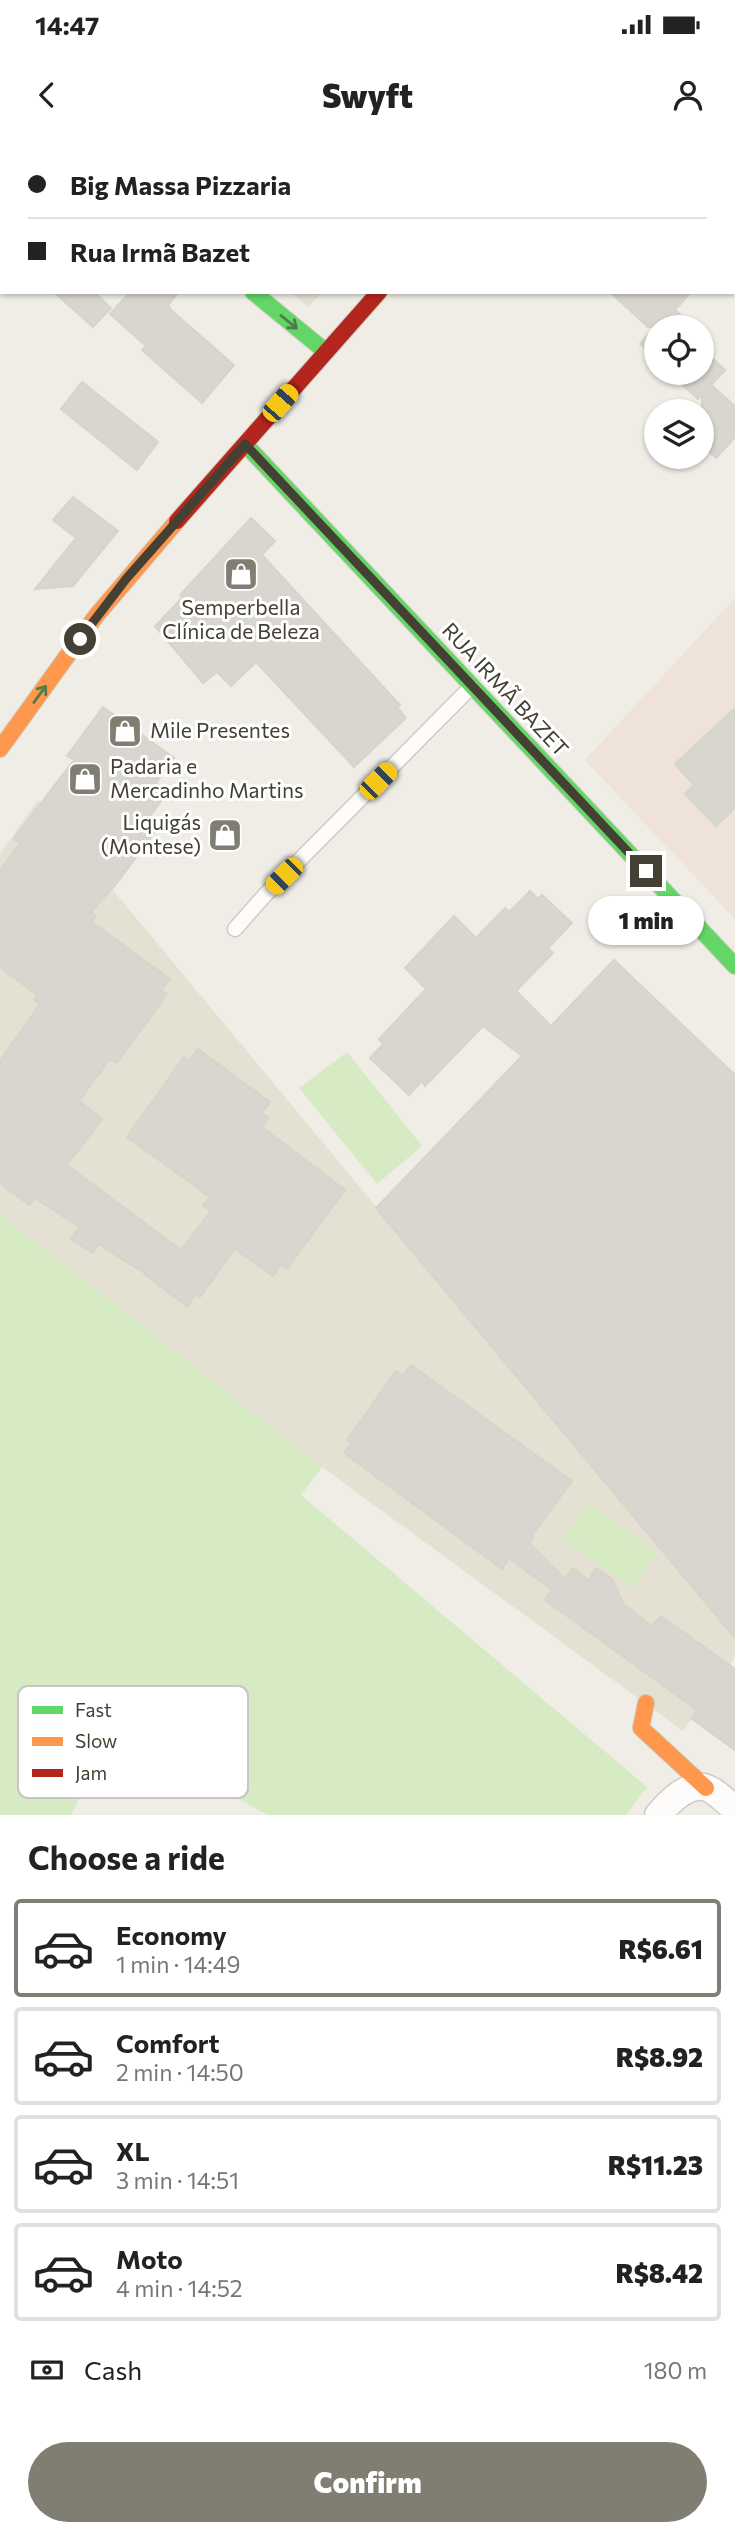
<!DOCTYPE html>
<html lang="en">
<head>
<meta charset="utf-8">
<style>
  body { margin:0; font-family:Commissioner,sans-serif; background:#f6f6f6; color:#222; height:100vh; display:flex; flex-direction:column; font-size:26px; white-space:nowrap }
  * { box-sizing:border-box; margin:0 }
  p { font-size:23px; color:#767676 }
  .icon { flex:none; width:38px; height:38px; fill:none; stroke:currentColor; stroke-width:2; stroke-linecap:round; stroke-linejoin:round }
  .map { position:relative; height:1675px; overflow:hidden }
  .drawer { display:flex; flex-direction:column; background:#fff; flex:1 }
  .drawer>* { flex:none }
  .top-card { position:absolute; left:0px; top:0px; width:735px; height:154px; box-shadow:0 2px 5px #0004; display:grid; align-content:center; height:154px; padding:0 28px; background:#fff }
  .tools { position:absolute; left:644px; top:175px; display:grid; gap:14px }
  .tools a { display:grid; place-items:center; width:70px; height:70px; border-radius:50%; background:#fff; box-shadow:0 2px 5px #0004; font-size:35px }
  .end { position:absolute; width:32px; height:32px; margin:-16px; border:9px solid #444033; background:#fff; box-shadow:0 0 0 4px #fff }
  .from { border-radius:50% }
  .bubble { position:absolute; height:49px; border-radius:24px; background:#fff; box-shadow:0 2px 5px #0004; font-size:23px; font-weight:800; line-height:49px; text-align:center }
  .car { position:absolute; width:21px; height:42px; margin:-21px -10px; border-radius:9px; box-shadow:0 0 5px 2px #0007; background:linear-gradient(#f5c518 24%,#345 0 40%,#f5c518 0 76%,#345 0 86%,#f5c518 0) }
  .top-card b { display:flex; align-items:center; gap:24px; height:66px; font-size:26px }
  .top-card b+b { border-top:2px solid #e0e0e0 }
  .top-card i { width:18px; height:18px; background:#222 }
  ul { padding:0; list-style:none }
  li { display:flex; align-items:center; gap:21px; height:98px; margin:0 14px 10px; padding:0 14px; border:4px solid #e0e0e0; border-radius:7px }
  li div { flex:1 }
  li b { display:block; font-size:26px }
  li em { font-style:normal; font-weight:800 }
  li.selected { border-color:#807d72 }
  li>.icon { width:63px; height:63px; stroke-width:1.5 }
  h2 { padding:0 28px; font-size:32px; line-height:84px }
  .pay { display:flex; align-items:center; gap:18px; height:77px; padding:0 28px; font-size:26px }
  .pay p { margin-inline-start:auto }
  .cta { display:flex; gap:14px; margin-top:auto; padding:14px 28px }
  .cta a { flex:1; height:80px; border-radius:42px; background:#807d72; color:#fff; font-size:28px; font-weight:800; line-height:80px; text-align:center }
  .status { display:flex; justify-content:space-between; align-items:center; height:49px; padding:0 35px; background:#fff; direction:ltr }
  .status svg { height:19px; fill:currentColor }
  header { display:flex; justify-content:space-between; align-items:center; height:91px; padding:0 28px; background:#fff; font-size:32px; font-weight:800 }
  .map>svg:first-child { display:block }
  .residential { fill:#e4e1d3 }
  .medical { fill:#efe2d9 }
  .green { fill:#d6ebc4 }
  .building { fill:#d8d6ce; stroke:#d7d4cc; stroke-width:2 }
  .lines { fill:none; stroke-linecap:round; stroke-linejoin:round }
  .lane-casing { stroke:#cdcbc4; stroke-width:17 }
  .street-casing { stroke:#cdcbc4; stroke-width:29 }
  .fast-casing { stroke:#ceccbd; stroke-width:18 }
  .slow-casing { stroke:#ceccbd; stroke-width:18 }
  .jam-casing { stroke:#ceccbd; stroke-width:18 }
  .lane { stroke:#fdfcfb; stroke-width:14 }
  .street { stroke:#fdfcfb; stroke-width:26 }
  .fast { stroke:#63d668; stroke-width:16 }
  .slow { stroke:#ff974d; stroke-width:16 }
  .jam { stroke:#b3261e; stroke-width:16 }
  .oneway { stroke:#507c48 }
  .route { stroke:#444033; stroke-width:9 }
  .labels { text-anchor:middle; stroke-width:6; stroke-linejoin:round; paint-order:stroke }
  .poi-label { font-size:21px; fill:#444033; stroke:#fff; text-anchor:start }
  .street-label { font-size:21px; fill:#444033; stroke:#fff }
  .key { fill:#fff; stroke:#c7c6c2; stroke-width:2 }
  .key-label { font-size:19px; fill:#444033 }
</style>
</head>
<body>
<div class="status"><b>14:47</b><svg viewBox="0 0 49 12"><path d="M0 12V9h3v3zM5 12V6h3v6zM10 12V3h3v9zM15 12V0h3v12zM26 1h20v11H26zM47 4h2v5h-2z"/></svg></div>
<header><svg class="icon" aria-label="back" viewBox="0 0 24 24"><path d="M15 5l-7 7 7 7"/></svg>Swyft<svg class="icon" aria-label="person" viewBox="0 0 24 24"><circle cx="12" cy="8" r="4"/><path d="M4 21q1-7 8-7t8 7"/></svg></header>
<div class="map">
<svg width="735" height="1675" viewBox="0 0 735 1675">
  <rect width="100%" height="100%" fill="#efede6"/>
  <g class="residential">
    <path d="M 97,0 L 409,0 L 411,2 L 99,2 Z"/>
    <path d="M 290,152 L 322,152 L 308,167 Z"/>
    <path d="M 38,660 L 735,1498 L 735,1517 L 683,1591 L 322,1327 L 0,1074 L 0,714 Z"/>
  </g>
  <path class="medical" d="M 735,458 L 735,779 L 585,620 Z"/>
  <g class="green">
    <path d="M 347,912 L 422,1006 L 377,1044 L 299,948 Z"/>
    <path d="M 0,1074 L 322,1327 L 301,1355 L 647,1647 L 626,1675 L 268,1675 L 114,1592 L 71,1675 L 0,1675 Z"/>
    <path d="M 588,1364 L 657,1412 L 632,1448 L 563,1400 Z"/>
  </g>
  <g class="building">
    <path d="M 54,152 L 94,152 L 111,168 L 93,187 Z"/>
    <path d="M 130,152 L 179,152 L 168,165 L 171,170 L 234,225 L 202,263 L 142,210 L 146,206 L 110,174 Z"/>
    <path d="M 610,152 L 691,152 L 675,170 L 694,187 L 656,187 L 656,219 L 640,204 L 655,187 L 648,187 Z"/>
    <path d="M 702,208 L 725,230 L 711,245 L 735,266 L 735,297 L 716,318 L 702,305 L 702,255 L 698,259 L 670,233 L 702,233 Z"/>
    <path d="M 82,242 L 158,302 L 137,330 L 61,269 Z"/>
    <path d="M 73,357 L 118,391 L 73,446 L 35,449 L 76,398 L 53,380 Z"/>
    <path d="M 251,378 L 275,401 L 262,415 L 400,565 L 397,567 L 406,578 L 354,627 L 256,522 L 231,546 L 217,532 L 203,543 L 155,486 L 183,457 L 180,455 Z"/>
    <path d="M 103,567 L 174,618 L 156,643 L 168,652 L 150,676 L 161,684 L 116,744 L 91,772 L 96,776 L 92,782 L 170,839 L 161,850 L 167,854 L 117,923 L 110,919 L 79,961 L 102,979 L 67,1025 L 181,1110 L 211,1071 L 203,1065 L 210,1057 L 127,997 L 184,917 L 189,921 L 198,909 L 270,962 L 262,973 L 269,978 L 262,987 L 345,1050 L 287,1129 L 281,1125 L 273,1136 L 235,1109 L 200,1157 L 195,1154 L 188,1167 L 145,1135 L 146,1134 L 98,1104 L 93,1113 L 71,1099 L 79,1087 L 35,1058 L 29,1065 L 0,1043 L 0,921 L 40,864 L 34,860 L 37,855 L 0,827 L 0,730 L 20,703 L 14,698 L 74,620 L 67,616 Z"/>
    <path d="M 735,568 L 735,668 L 716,686 L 685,654 L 694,645 L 675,624 Z"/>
    <path d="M 530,751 L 538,759 L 542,755 L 572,783 L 548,808 L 553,813 L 516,851 L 551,886 L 614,820 L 735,935 L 735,1498 L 376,1068 L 522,916 L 483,886 L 425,946 L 422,941 L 409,955 L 370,918 L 383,904 L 379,899 L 426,849 L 405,828 L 454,776 L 476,798 L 505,768 L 509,772 Z"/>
    <path d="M 411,1225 L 572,1341 L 532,1395 L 534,1397 L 529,1403 L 565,1439 L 573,1428 L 588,1440 L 596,1428 L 613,1440 L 623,1464 L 652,1486 L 661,1476 L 735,1529 L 735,1610 L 691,1578 L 697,1570 L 545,1460 L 552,1450 L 509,1418 L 502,1429 L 344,1313 L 352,1303 L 347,1300 L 396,1231 L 403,1236 Z"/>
  </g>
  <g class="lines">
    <g class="lane-casing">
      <path id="lane" d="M 235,789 L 265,755 L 471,547"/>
    </g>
    <g class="street-casing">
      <g id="street">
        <path d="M 68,0 L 70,2"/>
        <path d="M 658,1675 C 668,1663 689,1641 707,1648 C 716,1651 727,1663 735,1669"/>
      </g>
    </g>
    <g class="fast-casing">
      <g id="fast">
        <path d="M 514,2 L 516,0"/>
        <path d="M 253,152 L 325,211"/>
        <path d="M 245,304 L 735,826"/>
      </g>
    </g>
    <g class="slow-casing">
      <g id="slow">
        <path d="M 0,609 L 96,476 L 177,381"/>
        <path d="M 646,1563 L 641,1588 L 706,1648"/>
      </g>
    </g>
    <g class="jam-casing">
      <path id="jam" d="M 177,381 L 379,152"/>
    </g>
    <use href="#lane" class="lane"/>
    <use href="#street" class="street"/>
    <use href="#fast" class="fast"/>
    <use href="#slow" class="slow"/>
    <use href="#jam" class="jam"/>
  </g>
  <defs><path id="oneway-shaft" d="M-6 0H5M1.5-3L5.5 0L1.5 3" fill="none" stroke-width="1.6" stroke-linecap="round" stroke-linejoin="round" transform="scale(1.75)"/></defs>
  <g class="oneway">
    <use href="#oneway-shaft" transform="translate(289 182) rotate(39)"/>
    <use href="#oneway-shaft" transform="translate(40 554) rotate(-54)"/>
  </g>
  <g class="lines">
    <path class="route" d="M 80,499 L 126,439 L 245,304 L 646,731"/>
  </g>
  <defs>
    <g id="shop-square" transform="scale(1.75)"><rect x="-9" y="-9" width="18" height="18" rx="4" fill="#807d72" stroke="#fff"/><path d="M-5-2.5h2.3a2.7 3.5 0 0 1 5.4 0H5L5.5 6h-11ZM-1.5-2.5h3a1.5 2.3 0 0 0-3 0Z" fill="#fff"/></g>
  </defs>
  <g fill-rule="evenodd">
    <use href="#shop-square" x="241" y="434"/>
    <use href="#shop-square" x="125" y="591"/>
    <use href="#shop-square" x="85" y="639"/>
    <use href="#shop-square" x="225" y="695"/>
  </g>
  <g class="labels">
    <g class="poi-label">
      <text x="241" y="475" text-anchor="middle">Semperbella<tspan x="241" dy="24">Clínica de Beleza</tspan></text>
      <text x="150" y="598">Mile Presentes</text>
      <text x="110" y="634">Padaria e<tspan x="110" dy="24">Mercadinho Martins</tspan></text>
      <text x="201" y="690" text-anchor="end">Liquigás<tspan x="201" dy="24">(Montese)</tspan></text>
    </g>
    <g class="street-label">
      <text transform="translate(505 550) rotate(47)" y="7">RUA IRMÃ BAZET</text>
    </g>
  </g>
  <rect x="18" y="1546" width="230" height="112" rx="10" class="key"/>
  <rect x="32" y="1566" width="31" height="8" fill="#63d668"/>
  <rect x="32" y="1597" width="31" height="9" fill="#ff974d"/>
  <rect x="32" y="1629" width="31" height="8" fill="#b3261e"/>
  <g class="key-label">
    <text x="75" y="1577">Fast</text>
    <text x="75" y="1608">Slow</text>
    <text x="75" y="1640">Jam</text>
  </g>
</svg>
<div class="tools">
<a><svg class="icon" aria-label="locate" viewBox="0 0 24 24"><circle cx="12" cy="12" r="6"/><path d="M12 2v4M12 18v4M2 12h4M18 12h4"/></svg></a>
<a><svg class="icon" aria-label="layers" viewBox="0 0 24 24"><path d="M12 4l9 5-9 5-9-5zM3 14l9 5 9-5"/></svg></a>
</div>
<i class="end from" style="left:80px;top:499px"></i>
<i class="end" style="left:646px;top:731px"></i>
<div class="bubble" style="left:588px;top:756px;width:116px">1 min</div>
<i class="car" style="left:280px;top:263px;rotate:41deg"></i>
<i class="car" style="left:378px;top:641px;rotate:45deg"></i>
<i class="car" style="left:284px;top:736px;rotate:225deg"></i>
<div class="top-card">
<b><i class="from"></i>Big Massa Pizzaria</b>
<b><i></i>Rua Irmã Bazet</b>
</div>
</div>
<section class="drawer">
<h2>Choose a ride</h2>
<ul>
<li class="selected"><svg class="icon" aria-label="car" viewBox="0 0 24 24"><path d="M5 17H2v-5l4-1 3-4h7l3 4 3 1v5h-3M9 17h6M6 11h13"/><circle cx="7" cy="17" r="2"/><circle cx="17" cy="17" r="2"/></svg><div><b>Economy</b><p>1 min · 14:49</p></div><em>R$6.61</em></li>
<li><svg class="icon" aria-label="car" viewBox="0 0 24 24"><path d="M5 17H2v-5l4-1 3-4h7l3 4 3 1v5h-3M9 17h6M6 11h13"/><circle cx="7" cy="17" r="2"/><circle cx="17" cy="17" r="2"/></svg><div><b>Comfort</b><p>2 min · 14:50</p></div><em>R$8.92</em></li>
<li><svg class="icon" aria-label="car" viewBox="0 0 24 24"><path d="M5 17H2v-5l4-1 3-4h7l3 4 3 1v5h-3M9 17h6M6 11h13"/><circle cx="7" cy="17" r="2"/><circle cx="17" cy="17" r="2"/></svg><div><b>XL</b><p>3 min · 14:51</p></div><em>R$11.23</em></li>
<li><svg class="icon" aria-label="car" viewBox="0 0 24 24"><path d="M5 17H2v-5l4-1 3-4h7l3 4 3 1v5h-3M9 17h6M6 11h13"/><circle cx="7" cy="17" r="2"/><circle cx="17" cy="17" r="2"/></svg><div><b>Moto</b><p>4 min · 14:52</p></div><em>R$8.42</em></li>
</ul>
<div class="pay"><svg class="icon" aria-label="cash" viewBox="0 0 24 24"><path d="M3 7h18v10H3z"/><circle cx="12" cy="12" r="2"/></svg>Cash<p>180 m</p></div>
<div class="cta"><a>Confirm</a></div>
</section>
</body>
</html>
